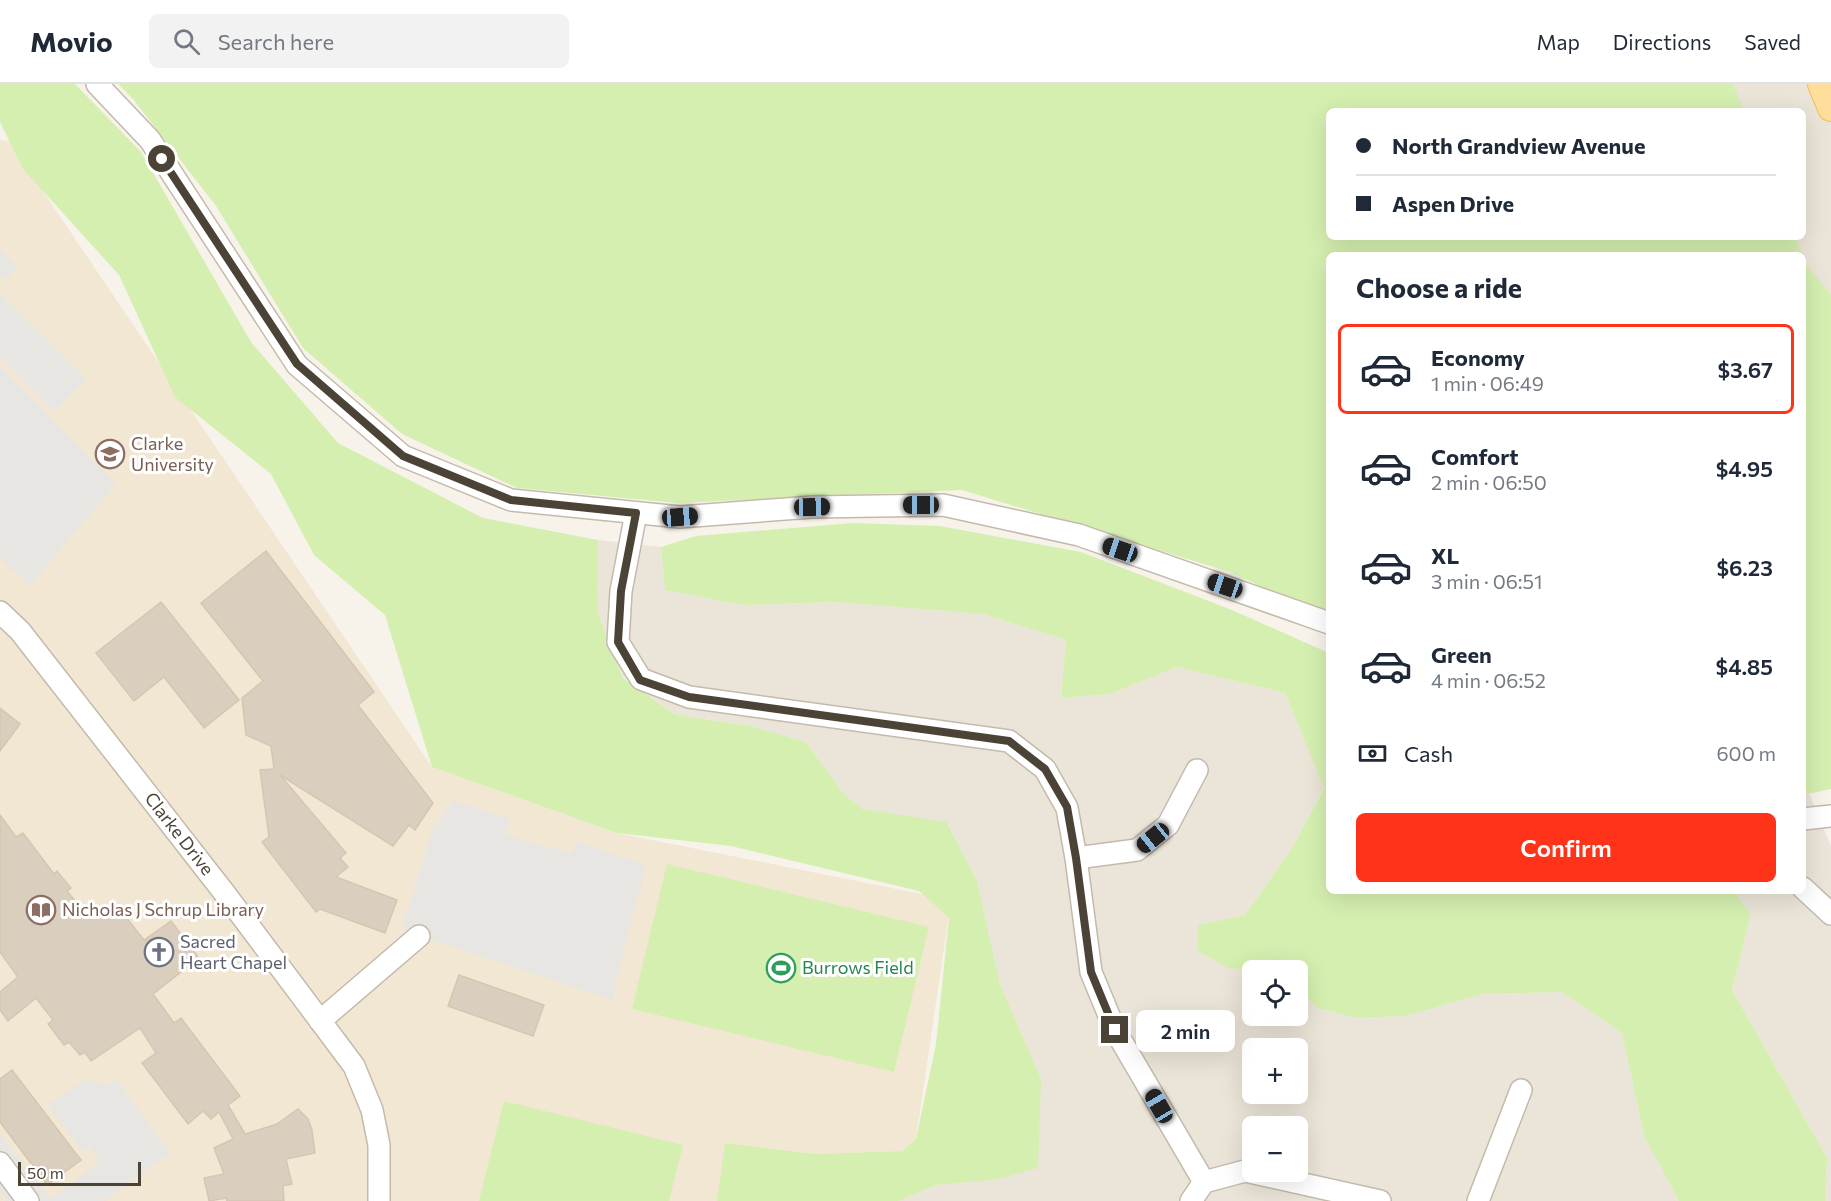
<!DOCTYPE html>
<html lang="en">
<head>
<meta charset="utf-8">
<style>
  body { margin:0; font-family:Commissioner,sans-serif; background:#f2f2f3; color:#1f2937; height:100vh; display:flex; flex-direction:column; font-size:22px; white-space:nowrap }
  * { box-sizing:border-box; margin:0 }
  p { font-size:20px; color:#747a83 }
  .icon { flex:none; width:33px; height:33px; fill:none; stroke:currentColor; stroke-width:2; stroke-linecap:round; stroke-linejoin:round }
  .map { position:relative; flex:1; overflow:hidden }
  .details { position:absolute; left:1326px; top:168px; width:480px; height:642px; display:flex; flex-direction:column; background:#fff; border-radius:9px; box-shadow:0 6px 24px #0002 }
  .details>* { flex:none }
  .banner { position:absolute; left:1326px; top:24px; width:480px; height:132px; border-radius:9px; box-shadow:0 6px 24px #0002; display:grid; align-content:center; height:132px; padding:0 30px; background:#fff }
  .controls { position:absolute; left:1242px; top:876px; display:grid; gap:12px }
  .controls a { display:grid; place-items:center; width:66px; height:66px; border-radius:9px; background:#fff; box-shadow:0 6px 24px #0002; font-size:30px }
  .scale { position:absolute; left:18px; bottom:15px; width:123px; box-sizing:border-box; padding-left:6px; border:3px solid #4c4337; border-top:0; font-size:16px; line-height:21px; white-space:nowrap; color:#4c4337; -webkit-text-stroke:4px #fff; paint-order:stroke }
  .end { position:absolute; width:27px; height:27px; margin:-14px; border:8px solid #4c4337; background:#fff; box-shadow:0 0 0 3px #fff }
  .from { border-radius:50% }
  .bubble { position:absolute; height:42px; border-radius:9px; background:#fff; box-shadow:0 6px 24px #0002; font-size:20px; font-weight:600; line-height:42px; text-align:center }
  .car { position:absolute; width:18px; height:36px; margin:-18px -9px; border-radius:8px; box-shadow:0 0 4px 2px #0007; background:linear-gradient(#222 24%,#8ab4d8 0 40%,#222 0 76%,#8ab4d8 0 86%,#222 0) }
  .banner b { display:flex; align-items:center; gap:21px; height:57px; font-size:22px }
  .banner b+b { border-top:2px solid #e0e1e3 }
  .banner i { width:15px; height:15px; background:#1f2937 }
  ul { padding:0; list-style:none }
  li { display:flex; align-items:center; gap:18px; height:90px; margin:0 12px 9px; padding:0 18px; border:3px solid transparent; border-radius:9px }
  li div { flex:1 }
  li b { display:block; font-size:22px }
  li em { font-style:normal; font-weight:600 }
  li.on { border-color:#ff321a }
  li>.icon { width:54px; height:54px; stroke-width:1.5 }
  h2 { padding:0 30px; font-size:27px; line-height:72px }
  .pay { display:flex; align-items:center; gap:15px; height:66px; padding:0 30px; font-size:22px }
  .pay p { margin-inline-start:auto }
  .cta { display:flex; gap:12px; margin-top:auto; padding:12px 30px }
  .cta a { flex:1; height:69px; border-radius:9px; background:#ff321a; color:#fff; font-size:24px; font-weight:600; line-height:69px; text-align:center }
  header { display:flex; align-items:center; gap:36px; box-sizing:border-box; height:84px; padding:0 30px; background:#fff; border-bottom:2px solid #e0e1e3 }
  header strong { font-size:28px }
  nav { display:flex; gap:33px; margin-inline-start:auto; font-size:21px }
  .search { width:420px; height:54px; background:#f2f2f3; display:flex; align-items:center; gap:15px; box-sizing:border-box; padding:0 21px; border-radius:9px; color:#747a83; font-size:22px }
  .map>svg:first-child { display:block }
  .residential { fill:#ebe4d8; fill-rule:evenodd }
  .education { fill:#f1e7d3 }
  .green { fill:#d5efb0 }
  .parking { fill:#e8e6e2 }
  .building { fill:#dacebf; stroke:#d6c6b1; stroke-width:1.5 }
  .lines { fill:none; stroke-linecap:round; stroke-linejoin:round }
  .minor-casing { stroke:#c4baac; stroke-width:24 }
  .major-casing { stroke:#f2bf5e; stroke-width:28 }
  .minor { stroke:#fff; stroke-width:21 }
  .major { stroke:#ffde9c; stroke-width:26 }
  .route { stroke:#4c4337; stroke-width:8 }
  .labels { text-anchor:middle; stroke-width:6; stroke-linejoin:round; paint-order:stroke }
  .education-label { font-size:18px; fill:#785e54; stroke:#fff; text-anchor:start }
  .street-label { font-size:18px; fill:#4c4337; stroke:#fff }
  .worship-label { font-size:18px; fill:#5b616d; stroke:#fff; text-anchor:start }
  .leisure-label { font-size:18px; fill:#27864d; stroke:#fff; text-anchor:start }
</style>
</head>
<body>
<header>
<strong>Movio</strong>
<div class="search"><svg class="icon" aria-label="search" viewBox="0 0 24 24"><circle cx="10" cy="10" r="6"/><path d="M15 15l6 6"/></svg>Search here</div>
<nav><a>Map</a><a>Directions</a><a>Saved</a></nav>
</header>
<div class="map">
<svg width="1831" height="1117" viewBox="0 0 1831 1117">
  <rect width="100%" height="100%" fill="#f7f3eb"/>
  <g class="residential">
    <path d="M 1700,0 L 1831,0 L 1831,247 L 1803,195 L 1803,171 L 1790,171 L 1781,153 L 1803,153 L 1803,27 L 1714,27 Z"/>
    <path d="M 598,456 L 661,463 L 665,505 L 744,521 L 836,518 L 983,530 L 1066,556 L 1061,614 L 1110,610 L 1177,583 L 1285,609 L 1324,703 L 1292,764 L 1245,831 L 1198,841 L 1229,884 L 1252,887 L 1252,932 L 1298,932 L 1298,907 L 1318,924 L 1356,934 L 1405,932 L 1483,910 L 1562,908 L 1622,949 L 1644,1052 L 1679,1117 L 899,1117 L 936,1101 L 993,1096 L 1041,995 L 1000,900 L 977,797 L 948,739 L 862,725 L 842,708 L 806,658 L 751,642 L 676,631 L 623,593 L 597,527 ZM 1252,964 L 1298,964 L 1298,1010 L 1252,1010 ZM 1252,1042 L 1298,1042 L 1298,1088 L 1252,1088 Z"/>
    <path d="M 1809,709 L 1831,762 L 1831,1117 L 1825,1117 L 1827,1074 L 1732,906 L 1751,830 L 1734,807 L 1803,807 L 1803,711 Z"/>
  </g>
  <path class="education" d="M 0,56 L 9,57 L 432,683 L 617,749 L 951,816 L 916,1055 L 902,1067 L 815,1070 L 725,1059 L 745,1117 L 0,1117 Z"/>
  <g class="green">
    <path d="M 0,0 L 75,0 L 141,68 L 251,258 L 338,359 L 483,434 L 598,456 L 597,527 L 623,594 L 676,631 L 751,642 L 806,658 L 842,708 L 862,725 L 947,738 L 977,797 L 1000,900 L 1041,995 L 1038,1084 L 993,1096 L 936,1101 L 899,1117 L 717,1117 L 725,1059 L 815,1070 L 902,1067 L 916,1055 L 936,960 L 949,834 L 919,807 L 731,762 L 617,749 L 432,683 L 385,531 L 314,471 L 271,390 L 175,313 L 119,191 L 23,85 L 0,38 Z"/>
    <path d="M 118,0 L 1733,0 L 1744,27 L 1329,27 L 1329,153 L 1795,153 L 1802,171 L 1329,171 L 1329,535 L 1230,488 L 962,406 L 677,419 L 517,404 L 402,350 L 303,264 L 216,122 L 133,15 Z"/>
    <path d="M 1803,173 L 1806,181 L 1831,211 L 1831,705 L 1803,711 Z"/>
    <path d="M 853,439 L 940,442 L 1081,468 L 1232,526 L 1329,569 L 1329,807 L 1734,807 L 1751,830 L 1732,906 L 1827,1074 L 1825,1117 L 1679,1117 L 1644,1052 L 1622,949 L 1562,908 L 1483,910 L 1405,932 L 1356,934 L 1318,924 L 1298,907 L 1298,886 L 1252,887 L 1229,884 L 1198,867 L 1198,841 L 1245,831 L 1292,764 L 1324,704 L 1285,609 L 1177,583 L 1110,610 L 1061,614 L 1066,556 L 983,530 L 836,518 L 744,521 L 665,506 L 661,463 L 696,452 Z"/>
    <path d="M 667,780 L 929,843 L 894,988 L 632,925 Z"/>
    <path d="M 504,1017 L 683,1061 L 669,1117 L 479,1117 Z"/>
  </g>
  <g class="parking">
    <path d="M 0,165 L 18,184 L 5,196 L 0,192 Z"/>
    <path d="M 0,210 L 86,295 L 54,327 L 0,273 Z"/>
    <path d="M 0,283 L 116,400 L 30,502 L 0,474 Z"/>
    <path d="M 453,716 L 511,735 L 505,750 L 572,770 L 577,757 L 646,781 L 612,916 L 402,846 L 433,744 Z"/>
    <path d="M 84,996 L 97,998 L 106,1003 L 117,996 L 170,1069 L 104,1117 L 7,1117 L 0,1107 L 0,1051 L 52,1115 L 99,1078 L 90,1063 L 82,1067 L 48,1021 Z"/>
  </g>
  <g class="building">
    <path d="M 266,467 L 374,608 L 358,621 L 433,719 L 415,746 L 409,741 L 393,762 L 280,691 L 346,769 L 340,774 L 348,783 L 336,793 L 397,816 L 385,849 L 320,825 L 316,828 L 262,758 L 269,753 L 260,686 L 274,685 L 271,662 L 246,651 L 242,614 L 263,597 L 201,519 Z"/>
    <path d="M 161,518 L 239,616 L 204,644 L 164,593 L 134,617 L 96,569 Z"/>
    <path d="M 0,624 L 20,640 L 0,667 Z"/>
    <path d="M 0,731 L 16,753 L 23,749 L 54,790 L 57,787 L 71,804 L 67,807 L 90,835 L 114,818 L 144,856 L 171,837 L 199,874 L 153,910 L 174,939 L 181,934 L 240,1012 L 228,1021 L 245,1050 L 277,1040 L 298,1025 L 308,1035 L 312,1046 L 315,1069 L 286,1075 L 292,1100 L 283,1102 L 284,1117 L 227,1117 L 226,1114 L 209,1117 L 204,1094 L 224,1090 L 214,1064 L 233,1055 L 219,1028 L 211,1035 L 203,1027 L 188,1040 L 142,979 L 156,969 L 140,944 L 91,977 L 85,968 L 80,971 L 69,958 L 64,961 L 48,940 L 53,936 L 36,914 L 8,937 L 0,926 L 0,908 L 18,893 L 0,868 Z"/>
    <path d="M 459,891 L 544,921 L 533,952 L 448,922 Z"/>
    <path d="M 12,986 L 81,1076 L 47,1101 L 0,1038 L 0,995 Z"/>
  </g>
  <g class="lines">
    <g class="minor-casing">
      <g id="minor">
        <path d="M 97,0 L 150,56 L 297,281 L 403,372 L 511,416 L 680,433 L 812,423 L 943,421 L 1079,451 L 1329,539"/>
        <path d="M 636,429 L 621,507 L 618,558 L 641,595 L 689,613 L 1009,657 L 1045,685 L 1067,724 L 1076,774 L 1091,888 L 1115,946 L 1204,1098"/>
        <path d="M 0,528 L 20,547 L 226,811 L 354,982 L 372,1026 L 379,1061 L 379,1117"/>
        <path d="M 1803,735 L 1831,732"/>
        <path d="M 1076,774 L 1137,766 L 1168,741 L 1197,686"/>
        <path d="M 1803,804 L 1831,830"/>
        <path d="M 320,937 L 419,852"/>
        <path d="M 0,1079 L 28,1117"/>
        <path d="M 1191,1117 L 1204,1098 L 1245,1087 L 1380,1117"/>
        <path d="M 1478,1117 L 1521,1006"/>
      </g>
    </g>
    <g class="major-casing">
      <path id="major" d="M 1821,0 L 1831,24"/>
    </g>
    <use href="#minor" class="minor"/>
    <use href="#major" class="major"/>
  </g>
  <g class="lines">
    <path class="route" d="M 162,75 L 297,280 L 403,372 L 511,416 L 636,429 L 621,507 L 618,558 L 640,596 L 689,613 L 1009,657 L 1045,685 L 1067,723 L 1076,774 L 1091,888 L 1115,946"/>
  </g>
  <defs>
    <g id="university-ring" transform="scale(1.5)"><circle r="9.5" fill="#fff" stroke="#8d6e63" stroke-width="1.5"/><path d="M0-5L7-2L0 1L-7-2ZM-4 1L0 2.5L4 1V4Q0 6-4 4Z" fill="#8d6e63"/></g>
    <g id="library-ring" transform="scale(1.5)"><circle r="9.5" fill="#fff" stroke="#8d6e63" stroke-width="1.5"/><path d="M-6-4Q-3-5.5-.7-3.5V5Q-3 3-6 4ZM6-4Q3-5.5 .7-3.5V5Q3 3 6 4Z" fill="#8d6e63"/></g>
    <g id="church-ring" transform="scale(1.5)"><circle r="9.5" fill="#fff" stroke="#6b7280" stroke-width="1.5"/><path d="M-1.2-6h2.4v3.5h3.3v2.4h-3.3V6h-2.4V-.1h-3.3v-2.4h3.3Z" fill="#6b7280"/></g>
    <g id="stadium-ring" transform="scale(1.5)"><circle r="9.5" fill="#fff" stroke="#2e9e5b" stroke-width="1.5"/><path d="M0-5a6.5 5 0 1 0 0 10a6.5 5 0 1 0 0-10ZM-3.5-1.8h7v3.6h-7Z" fill="#2e9e5b"/></g>
  </defs>
  <g fill-rule="evenodd">
    <use href="#university-ring" x="110" y="370"/>
    <use href="#library-ring" x="41" y="826"/>
    <use href="#church-ring" x="159" y="868"/>
    <use href="#stadium-ring" x="781" y="884"/>
  </g>
  <g class="labels">
    <g class="education-label">
      <text x="131" y="366">Clarke<tspan x="131" dy="21">University</tspan></text>
      <text x="62" y="832">Nicholas J Schrup Library</text>
    </g>
    <g class="street-label">
      <text transform="translate(179 750) rotate(52)" y="6">Clarke Drive</text>
    </g>
    <g class="worship-label">
      <text x="180" y="864">Sacred<tspan x="180" dy="21">Heart Chapel</tspan></text>
    </g>
    <g class="leisure-label">
      <text x="802" y="890">Burrows Field</text>
    </g>
  </g>
</svg>
<div class="controls">
<a><svg class="icon" aria-label="locate" viewBox="0 0 24 24"><circle cx="12" cy="12" r="6"/><path d="M12 2v4M12 18v4M2 12h4M18 12h4"/></svg></a>
<a>+</a>
<a>−</a>
</div>
<div class="scale">50 m</div>
<i class="end from" style="left:162px;top:75px"></i>
<i class="end" style="left:1115px;top:946px"></i>
<div class="bubble" style="left:1136px;top:926px;width:99px">2 min</div>
<i class="car" style="left:921px;top:421px;rotate:270deg"></i>
<i class="car" style="left:812px;top:423px;rotate:89deg"></i>
<i class="car" style="left:680px;top:433px;rotate:86deg"></i>
<i class="car" style="left:1120px;top:466px;rotate:289deg"></i>
<i class="car" style="left:1225px;top:502px;rotate:289deg"></i>
<i class="car" style="left:1153px;top:754px;rotate:231deg"></i>
<i class="car" style="left:1159px;top:1022px;rotate:330deg"></i>
<div class="banner">
<b><i class="from"></i>North Grandview Avenue</b>
<b><i></i>Aspen Drive</b>
</div>
<section class="details">
<h2>Choose a ride</h2>
<ul>
<li class="on"><svg class="icon" aria-label="car" viewBox="0 0 24 24"><path d="M5 17H2v-5l4-1 3-4h7l3 4 3 1v5h-3M9 17h6M6 11h13"/><circle cx="7" cy="17" r="2"/><circle cx="17" cy="17" r="2"/></svg><div><b>Economy</b><p>1 min · 06:49</p></div><em>$3.67</em></li>
<li><svg class="icon" aria-label="car" viewBox="0 0 24 24"><path d="M5 17H2v-5l4-1 3-4h7l3 4 3 1v5h-3M9 17h6M6 11h13"/><circle cx="7" cy="17" r="2"/><circle cx="17" cy="17" r="2"/></svg><div><b>Comfort</b><p>2 min · 06:50</p></div><em>$4.95</em></li>
<li><svg class="icon" aria-label="car" viewBox="0 0 24 24"><path d="M5 17H2v-5l4-1 3-4h7l3 4 3 1v5h-3M9 17h6M6 11h13"/><circle cx="7" cy="17" r="2"/><circle cx="17" cy="17" r="2"/></svg><div><b>XL</b><p>3 min · 06:51</p></div><em>$6.23</em></li>
<li><svg class="icon" aria-label="car" viewBox="0 0 24 24"><path d="M5 17H2v-5l4-1 3-4h7l3 4 3 1v5h-3M9 17h6M6 11h13"/><circle cx="7" cy="17" r="2"/><circle cx="17" cy="17" r="2"/></svg><div><b>Green</b><p>4 min · 06:52</p></div><em>$4.85</em></li>
</ul>
<div class="pay"><svg class="icon" aria-label="cash" viewBox="0 0 24 24"><path d="M3 7h18v10H3z"/><circle cx="12" cy="12" r="2"/></svg>Cash<p>600 m</p></div>
<div class="cta"><a>Confirm</a></div>
</section>
</div>
</body>
</html>
